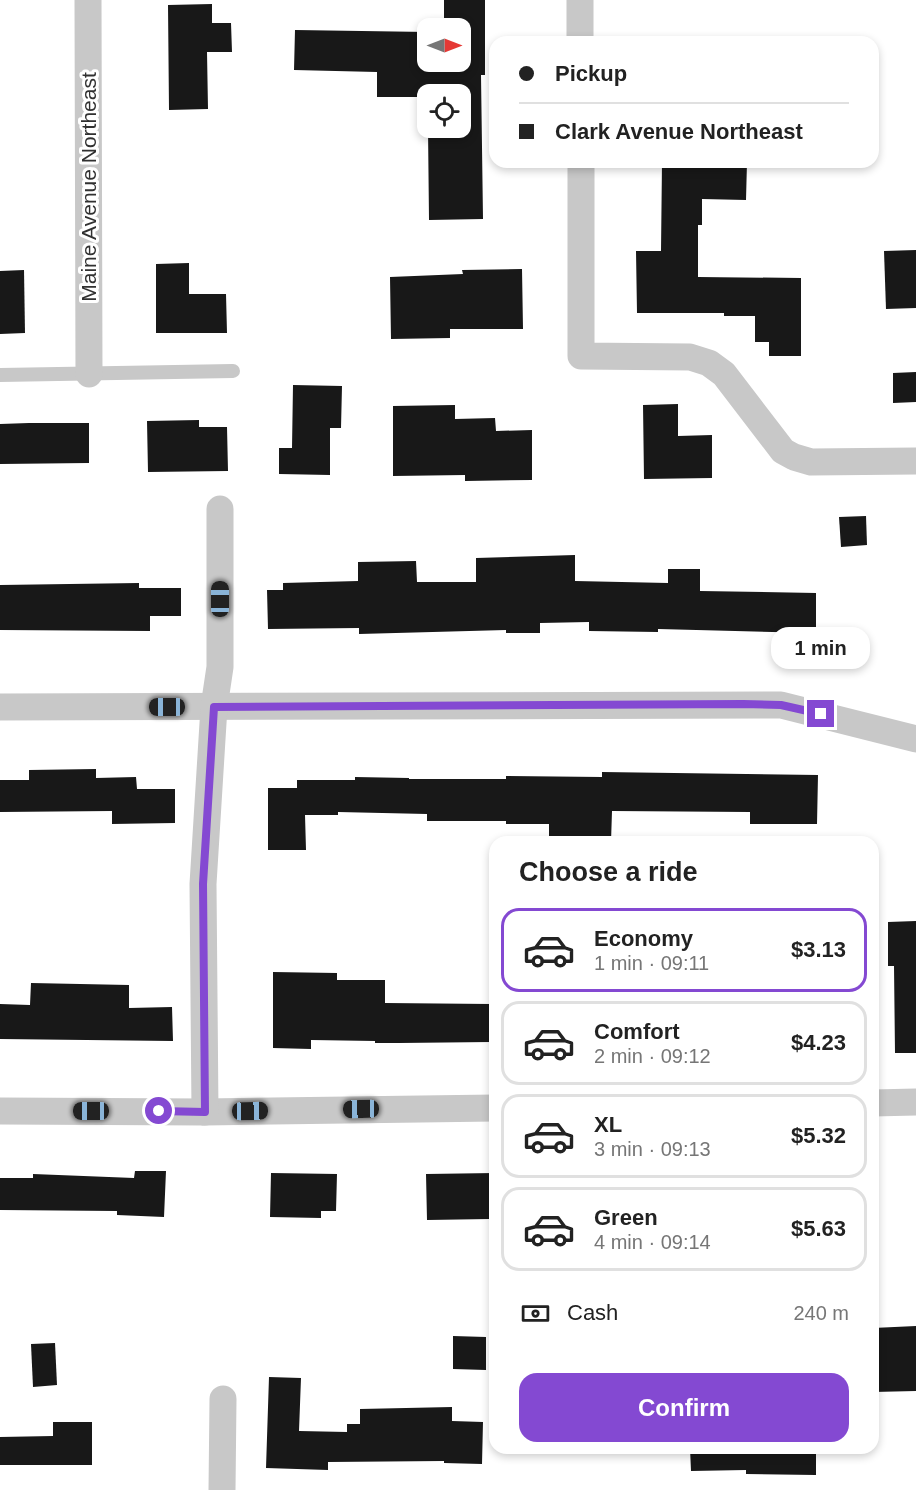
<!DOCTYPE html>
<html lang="en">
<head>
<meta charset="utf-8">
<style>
  body { margin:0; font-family:Helvetica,sans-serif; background:#f2f2f2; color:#222; height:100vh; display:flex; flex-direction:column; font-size:22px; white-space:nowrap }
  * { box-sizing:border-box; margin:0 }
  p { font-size:20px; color:#767676 }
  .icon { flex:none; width:33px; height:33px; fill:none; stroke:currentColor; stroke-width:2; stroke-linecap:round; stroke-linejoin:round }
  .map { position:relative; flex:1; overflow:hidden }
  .side { position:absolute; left:489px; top:836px; width:390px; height:618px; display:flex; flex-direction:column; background:#fff; border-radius:18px; box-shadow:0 3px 9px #0003 }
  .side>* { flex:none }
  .top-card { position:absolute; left:489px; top:36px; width:390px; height:132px; border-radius:18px; box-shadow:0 3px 9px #0003; display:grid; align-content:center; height:132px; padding:0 30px; background:#fff }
  .needle { width:39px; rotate:90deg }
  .buttons { position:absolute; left:417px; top:18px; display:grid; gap:12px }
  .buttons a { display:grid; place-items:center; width:54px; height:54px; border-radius:12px; background:#fff; box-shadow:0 3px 9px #0003; font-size:30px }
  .end { position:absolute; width:27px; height:27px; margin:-14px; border:8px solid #8449d2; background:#fff; box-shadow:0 0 0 3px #fff }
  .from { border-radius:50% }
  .bubble { position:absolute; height:42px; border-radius:18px; background:#fff; box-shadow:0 3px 9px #0003; font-size:20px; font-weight:800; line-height:42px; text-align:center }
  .car { position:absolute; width:18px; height:36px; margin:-18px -9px; border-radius:8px; box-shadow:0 0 4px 2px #0007; background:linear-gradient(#222 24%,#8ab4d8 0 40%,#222 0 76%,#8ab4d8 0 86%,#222 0) }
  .top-card b { display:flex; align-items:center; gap:21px; height:57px; font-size:22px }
  .top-card b+b { border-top:2px solid #e0e0e0 }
  .top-card i { width:15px; height:15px; background:#222 }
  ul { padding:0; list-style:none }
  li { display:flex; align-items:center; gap:18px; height:84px; margin:0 12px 9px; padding:0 18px; border:3px solid #e0e0e0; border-radius:18px }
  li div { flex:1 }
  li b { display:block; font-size:22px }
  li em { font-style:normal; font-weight:800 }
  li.active { border-color:#8449d2 }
  li>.icon { width:54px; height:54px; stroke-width:1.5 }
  h2 { padding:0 30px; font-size:27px; line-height:72px }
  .pay { display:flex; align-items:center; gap:15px; height:66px; padding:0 30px; font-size:22px }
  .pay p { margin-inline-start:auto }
  .action { display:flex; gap:12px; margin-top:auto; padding:12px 30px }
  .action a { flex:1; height:69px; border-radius:18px; background:#8449d2; color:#fff; font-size:24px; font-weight:800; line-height:69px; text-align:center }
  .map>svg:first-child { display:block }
  .building { fill:#181818 }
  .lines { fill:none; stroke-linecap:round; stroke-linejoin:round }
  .lane { stroke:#c8c8c8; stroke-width:14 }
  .street { stroke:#c8c8c8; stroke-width:27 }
  .route { stroke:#8449d2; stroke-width:8 }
  .labels { text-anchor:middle; stroke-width:6; stroke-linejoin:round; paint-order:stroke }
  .street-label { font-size:21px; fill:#313131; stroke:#fff }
</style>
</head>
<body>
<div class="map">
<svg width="916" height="1490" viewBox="0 0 916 1490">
  <rect width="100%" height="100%" fill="#fff"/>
  <g class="building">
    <path d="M 444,0 L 485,0 L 485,75 L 481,75 L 483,219 L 429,220 L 428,128 L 460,128 L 460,94 L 428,94 L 428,97 L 377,97 L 377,72 L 294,70 L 295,30 L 428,32 L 428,62 L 460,62 L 460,28 L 444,28 Z"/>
    <path d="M 212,4 L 212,23 L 231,23 L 232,52 L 207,52 L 208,109 L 169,110 L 168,5 Z"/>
    <path d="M 662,162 L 747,162 L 746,200 L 702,199 L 702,225 L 698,225 L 698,277 L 801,278 L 801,356 L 769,356 L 769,342 L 755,342 L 755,316 L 724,316 L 724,313 L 637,313 L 636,251 L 661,251 Z"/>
    <path d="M 916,250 L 916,308 L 886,309 L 884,251 Z"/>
    <path d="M 189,263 L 189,294 L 226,294 L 227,333 L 156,333 L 156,264 Z"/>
    <path d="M 522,269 L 523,329 L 450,329 L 450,338 L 391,339 L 390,277 L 463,274 L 462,270 Z"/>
    <path d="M 24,270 L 25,333 L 0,334 L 0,271 Z"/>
    <path d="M 916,372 L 916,402 L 893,403 L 893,373 Z"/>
    <path d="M 293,385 L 342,386 L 341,428 L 330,428 L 330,475 L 279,474 L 279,448 L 292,448 Z"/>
    <path d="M 678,404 L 678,436 L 712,435 L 712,478 L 644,479 L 643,405 Z"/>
    <path d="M 455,405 L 455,419 L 495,418 L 496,431 L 532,430 L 532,480 L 465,481 L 465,475 L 393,476 L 393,406 Z"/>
    <path d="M 199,420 L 199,427 L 227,427 L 228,471 L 148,472 L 147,421 Z"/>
    <path d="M 29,423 L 89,423 L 89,463 L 0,464 L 0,424 Z"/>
    <path d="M 866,516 L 867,545 L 841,547 L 839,517 Z"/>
    <path d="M 575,555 L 575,581 L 668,583 L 668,569 L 700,569 L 700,591 L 816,593 L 816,633 L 658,629 L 658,632 L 589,631 L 589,622 L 540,623 L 540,633 L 506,633 L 506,630 L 359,634 L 359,628 L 268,629 L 267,590 L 283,590 L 283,583 L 358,581 L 358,562 L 416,561 L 417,582 L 476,582 L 476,558 Z"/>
    <path d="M 139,583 L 139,588 L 181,588 L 181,616 L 150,616 L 150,631 L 0,630 L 0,585 Z"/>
    <path d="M 96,769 L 96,778 L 136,777 L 137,789 L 175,789 L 175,823 L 112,824 L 112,811 L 0,812 L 0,780 L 29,780 L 29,770 Z"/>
    <path d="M 602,772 L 818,775 L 817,824 L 750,824 L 750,812 L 612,811 L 611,842 L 549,842 L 549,824 L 506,824 L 506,821 L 427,821 L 427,814 L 338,812 L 338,815 L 305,815 L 306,850 L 268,850 L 268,788 L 297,788 L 297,780 L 355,780 L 355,777 L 409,778 L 409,779 L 506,779 L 506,776 L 602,777 Z"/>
    <path d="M 916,921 L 916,1053 L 895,1053 L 894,966 L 888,966 L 888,922 Z"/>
    <path d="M 273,972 L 337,973 L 337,980 L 385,980 L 385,1003 L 491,1004 L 491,1042 L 399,1043 L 375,1043 L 375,1041 L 311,1040 L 311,1049 L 273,1048 Z"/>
    <path d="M 31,983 L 129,985 L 129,1008 L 172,1007 L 173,1041 L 0,1039 L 0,1004 L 30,1005 Z"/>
    <path d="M 135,1171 L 166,1171 L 164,1217 L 117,1215 L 117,1211 L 0,1210 L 0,1178 L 33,1178 L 33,1174 L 134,1178 Z"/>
    <path d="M 271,1173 L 337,1174 L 336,1211 L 321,1211 L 321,1218 L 270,1217 Z"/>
    <path d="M 495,1173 L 495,1207 L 489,1207 L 490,1219 L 427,1220 L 426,1174 Z"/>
    <path d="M 916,1326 L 916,1391 L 873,1392 L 873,1328 Z"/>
    <path d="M 453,1336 L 486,1337 L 486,1370 L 453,1369 Z"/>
    <path d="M 55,1343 L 57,1385 L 33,1387 L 31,1344 Z"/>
    <path d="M 269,1377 L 301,1378 L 299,1431 L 347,1432 L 347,1424 L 360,1424 L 360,1409 L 452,1407 L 452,1421 L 483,1422 L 482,1464 L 444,1463 L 444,1461 L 328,1462 L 328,1470 L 266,1468 Z"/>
    <path d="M 53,1422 L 92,1422 L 92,1465 L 0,1465 L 0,1437 L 53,1436 Z"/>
    <path d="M 690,1448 L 816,1448 L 816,1475 L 746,1474 L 746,1470 L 691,1471 Z"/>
  </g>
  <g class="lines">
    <path class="lane" d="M 0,375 L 233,371"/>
    <g class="street">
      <path d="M 88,0 L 89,374"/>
      <path d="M 580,0 L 580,42"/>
      <path d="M 581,162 L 581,356 L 690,357 L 709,363 L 724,374 L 783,451 L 794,457 L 811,462 L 916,461"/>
      <path d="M 0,707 L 781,705 L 916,739"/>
      <path d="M 873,1103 L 916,1102"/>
      <path d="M 0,1111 L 205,1112 L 495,1108"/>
      <path d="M 205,1112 L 203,884 L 214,707 L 220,667 L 220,509"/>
      <path d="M 222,1490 L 223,1399"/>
    </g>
  </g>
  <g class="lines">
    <path class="route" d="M 159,1111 L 205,1112 L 203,884 L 214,707 L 743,704 L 781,705 L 821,714"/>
  </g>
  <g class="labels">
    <g class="street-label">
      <text transform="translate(89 187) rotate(-90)" y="7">Maine Avenue Northeast</text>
    </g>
  </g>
</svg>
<div class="buttons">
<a><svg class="needle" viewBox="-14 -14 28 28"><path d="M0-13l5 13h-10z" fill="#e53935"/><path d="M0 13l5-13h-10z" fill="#767676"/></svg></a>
<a><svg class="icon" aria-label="locate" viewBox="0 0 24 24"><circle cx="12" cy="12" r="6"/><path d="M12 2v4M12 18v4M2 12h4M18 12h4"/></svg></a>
</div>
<i class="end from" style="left:159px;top:1111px"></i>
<i class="end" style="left:821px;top:714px"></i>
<div class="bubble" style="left:771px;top:627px;width:99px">1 min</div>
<i class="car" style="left:220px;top:599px;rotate:0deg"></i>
<i class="car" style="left:167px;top:707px;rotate:270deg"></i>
<i class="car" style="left:361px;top:1109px;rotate:269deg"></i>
<i class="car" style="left:91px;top:1111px;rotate:270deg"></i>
<i class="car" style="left:250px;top:1111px;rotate:89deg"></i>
<div class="top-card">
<b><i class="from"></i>Pickup</b>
<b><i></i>Clark Avenue Northeast</b>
</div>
<section class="side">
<h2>Choose a ride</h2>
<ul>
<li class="active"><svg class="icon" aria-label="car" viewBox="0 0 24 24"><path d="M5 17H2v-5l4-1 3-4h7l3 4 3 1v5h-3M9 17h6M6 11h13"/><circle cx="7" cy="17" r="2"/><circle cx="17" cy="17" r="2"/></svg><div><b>Economy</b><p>1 min · 09:11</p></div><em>$3.13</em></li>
<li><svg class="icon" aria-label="car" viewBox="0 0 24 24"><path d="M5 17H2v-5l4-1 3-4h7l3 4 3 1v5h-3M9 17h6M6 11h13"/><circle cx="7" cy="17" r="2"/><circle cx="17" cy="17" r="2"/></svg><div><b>Comfort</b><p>2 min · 09:12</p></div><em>$4.23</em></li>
<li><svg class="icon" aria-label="car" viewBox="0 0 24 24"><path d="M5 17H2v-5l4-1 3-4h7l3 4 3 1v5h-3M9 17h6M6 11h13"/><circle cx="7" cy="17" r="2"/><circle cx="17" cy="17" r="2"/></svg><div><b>XL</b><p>3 min · 09:13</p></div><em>$5.32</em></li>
<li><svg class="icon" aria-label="car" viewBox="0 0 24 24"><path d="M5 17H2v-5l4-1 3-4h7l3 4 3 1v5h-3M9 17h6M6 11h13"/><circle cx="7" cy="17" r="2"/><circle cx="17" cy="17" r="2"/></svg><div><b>Green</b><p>4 min · 09:14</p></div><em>$5.63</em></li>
</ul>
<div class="pay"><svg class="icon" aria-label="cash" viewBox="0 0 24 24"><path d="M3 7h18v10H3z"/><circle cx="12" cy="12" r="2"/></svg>Cash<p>240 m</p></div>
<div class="action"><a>Confirm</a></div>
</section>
</div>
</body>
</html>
